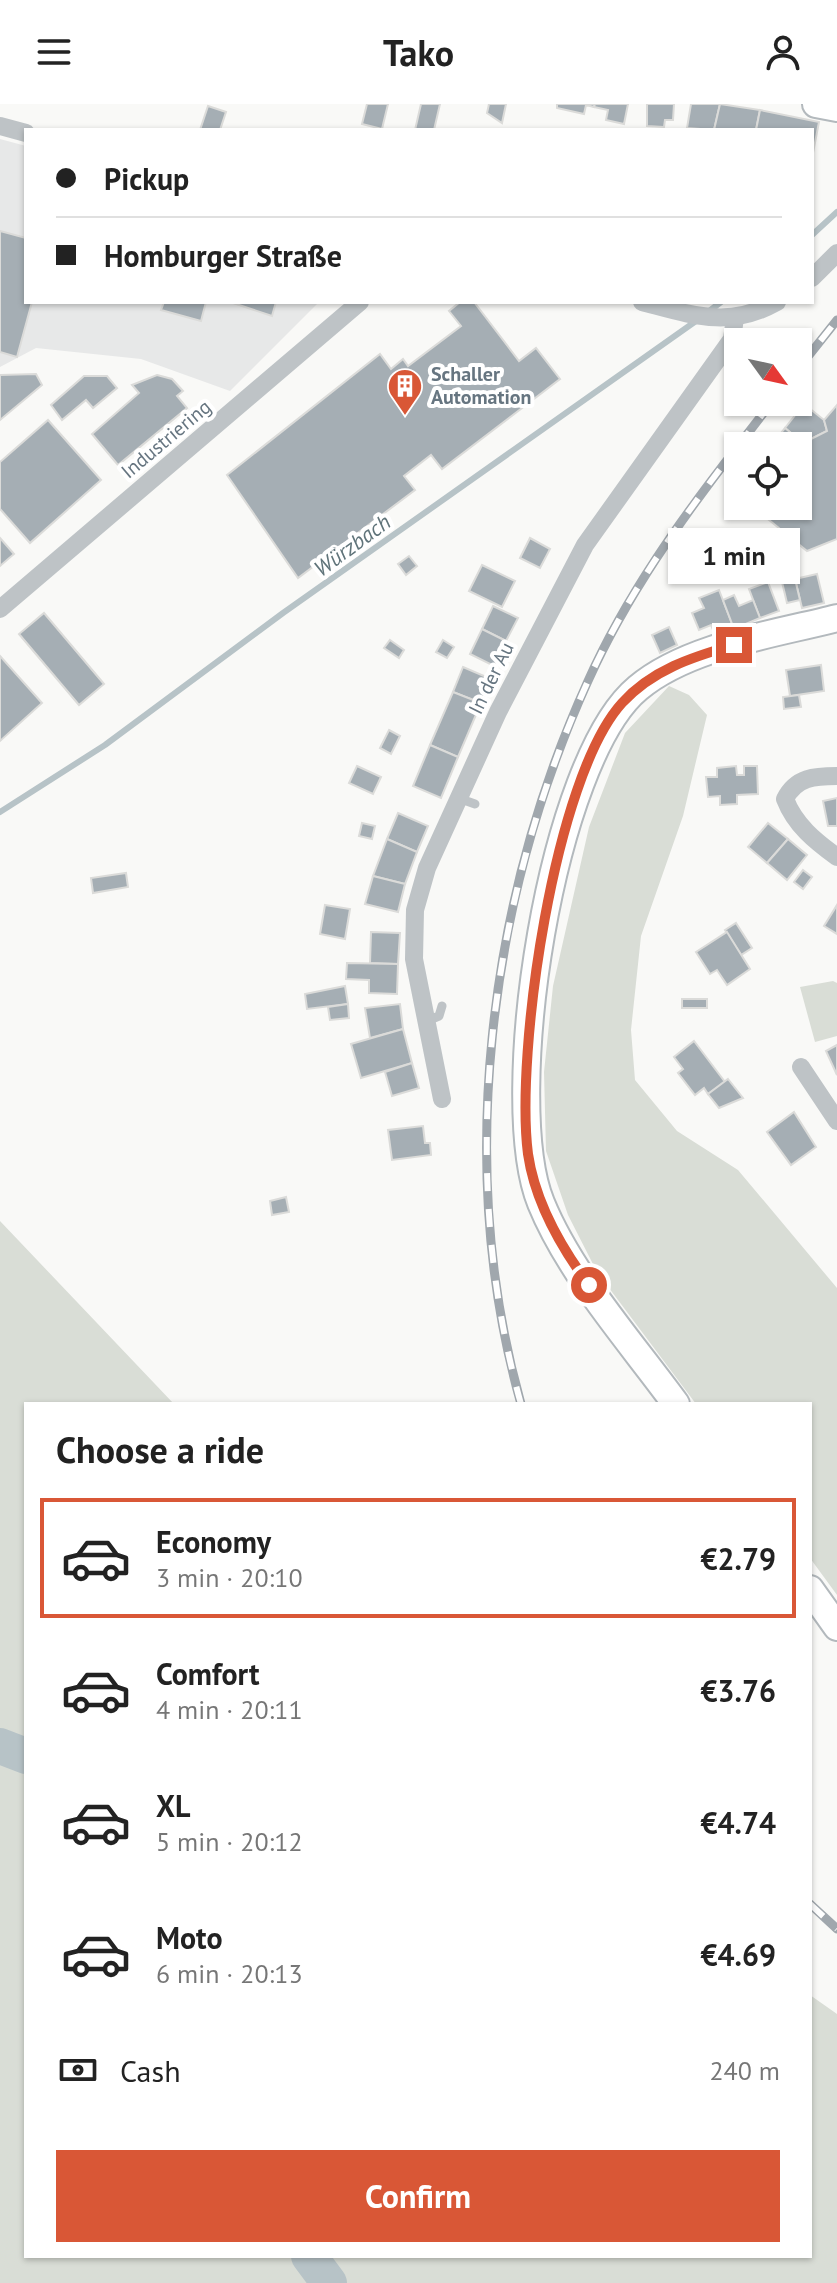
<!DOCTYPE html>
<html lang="en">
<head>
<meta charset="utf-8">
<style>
  body { margin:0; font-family:"PT Sans",sans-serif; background:#f2f2f2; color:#222; height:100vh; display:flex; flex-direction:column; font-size:30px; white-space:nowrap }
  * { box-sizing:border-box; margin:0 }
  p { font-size:26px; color:#767676 }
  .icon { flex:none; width:44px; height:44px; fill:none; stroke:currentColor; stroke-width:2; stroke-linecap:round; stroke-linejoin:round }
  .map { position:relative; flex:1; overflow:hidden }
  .details { position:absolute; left:24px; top:1298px; width:788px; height:856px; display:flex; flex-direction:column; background:#fff; border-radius:0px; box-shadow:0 2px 6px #0004 }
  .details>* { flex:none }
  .hud { position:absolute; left:24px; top:24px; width:790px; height:176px; border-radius:0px; box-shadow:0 2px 6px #0004; display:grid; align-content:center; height:176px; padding:0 32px; background:#fff }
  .needle { width:52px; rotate:123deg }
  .tools { position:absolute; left:724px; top:224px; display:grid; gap:16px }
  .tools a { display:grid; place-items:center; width:88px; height:88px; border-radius:0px; background:#fff; box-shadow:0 2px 6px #0004; font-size:40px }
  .end { position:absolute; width:36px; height:36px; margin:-18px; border:10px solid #d95736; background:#fff; box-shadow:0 0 0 4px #fff }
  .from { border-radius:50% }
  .bubble { position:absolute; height:56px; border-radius:0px; background:#fff; box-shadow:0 2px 6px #0004; font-size:26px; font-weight:800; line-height:56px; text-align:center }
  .hud b { display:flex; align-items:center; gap:28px; height:76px; font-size:30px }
  .hud b+b { border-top:2px solid #e0e0e0 }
  .hud i { width:20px; height:20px; background:#222 }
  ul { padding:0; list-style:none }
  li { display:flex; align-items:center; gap:24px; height:120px; margin:0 16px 12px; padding:0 16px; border:4px solid transparent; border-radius:0px }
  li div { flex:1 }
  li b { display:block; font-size:30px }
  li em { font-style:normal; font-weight:800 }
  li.selected { border-color:#d95736 }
  li>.icon { width:72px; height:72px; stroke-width:1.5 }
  h2 { padding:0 32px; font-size:36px; line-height:96px }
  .pay { display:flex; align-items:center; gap:20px; height:88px; padding:0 32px; font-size:30px }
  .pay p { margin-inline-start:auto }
  .action { display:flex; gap:16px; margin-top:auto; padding:16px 32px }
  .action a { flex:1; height:92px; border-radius:0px; background:#d95736; color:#fff; font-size:32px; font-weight:800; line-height:92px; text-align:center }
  header { display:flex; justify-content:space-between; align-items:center; height:104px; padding:0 32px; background:#fff; font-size:36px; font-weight:800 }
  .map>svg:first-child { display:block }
  .built { fill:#e7e8e8 }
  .green { fill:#d9ddd6 }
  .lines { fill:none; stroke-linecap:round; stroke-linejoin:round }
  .stream { stroke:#b7c3c7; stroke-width:6 }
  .river { stroke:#b7c3c7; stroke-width:36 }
  .building { fill:#a5aeb4; stroke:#dbdbd9; stroke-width:2 }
  .secondary-casing { stroke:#b3b9bd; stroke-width:30 }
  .service { stroke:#bec3c6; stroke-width:9 }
  .minor { stroke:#bec3c6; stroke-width:18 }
  .secondary { stroke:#fff; stroke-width:26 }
  .rail-casing { stroke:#a0a7ad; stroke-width:9 }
  .rail { stroke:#fff; stroke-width:6; stroke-dasharray:18; stroke-linecap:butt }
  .route { stroke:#d95736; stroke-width:10 }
  .labels { text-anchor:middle; stroke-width:8; stroke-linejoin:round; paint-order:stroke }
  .poi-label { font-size:20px; font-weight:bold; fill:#667580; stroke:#fff; text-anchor:start }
  .street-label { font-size:20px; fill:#667580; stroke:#fff }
  .water-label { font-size:22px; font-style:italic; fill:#60747a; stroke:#fff }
</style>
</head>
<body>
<header><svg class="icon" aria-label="menu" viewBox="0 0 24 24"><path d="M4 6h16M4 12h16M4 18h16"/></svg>Tako<svg class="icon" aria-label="person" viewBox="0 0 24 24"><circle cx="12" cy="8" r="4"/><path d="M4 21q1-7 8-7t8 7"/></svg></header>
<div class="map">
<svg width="837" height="2179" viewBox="0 0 837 2179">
  <rect width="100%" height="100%" fill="#f9f9f7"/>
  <path class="built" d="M 0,35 L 26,42 L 26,198 L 319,198 L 230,287 L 141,255 L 36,244 L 0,263 Z"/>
  <g class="green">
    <path d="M 669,582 L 689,591 L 707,611 L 683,712 L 641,832 L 631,926 L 635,976 L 677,1027 L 738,1066 L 837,1184 L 837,1491 L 810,1454 L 810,1300 L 696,1300 L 597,1168 L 568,1111 L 546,1047 L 544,968 L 553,882 L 589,723 L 625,629 Z"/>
    <path d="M 833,877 L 837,879 L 837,932 L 815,938 L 800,883 Z"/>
    <path d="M 0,1117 L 174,1300 L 26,1300 L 26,2152 L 810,2152 L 810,1891 L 837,1910 L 837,2179 L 0,2179 Z"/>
  </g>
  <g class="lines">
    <g class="stream">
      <path d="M 812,131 L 837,108"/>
      <path d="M 708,208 L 721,198"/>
      <path d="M 0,708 L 105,641 L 283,509 L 696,217"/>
    </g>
    <g class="river">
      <path d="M 0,1642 L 26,1652"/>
      <path d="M 309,2152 L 329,2179"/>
    </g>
  </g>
  <g class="building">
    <path d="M 367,0 L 388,0 L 382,25 L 362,20 Z"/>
    <path d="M 421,0 L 440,0 L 434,26 L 415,26 Z"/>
    <path d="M 489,0 L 506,0 L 502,19 L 487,9 Z"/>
    <path d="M 557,0 L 595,0 L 594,3 L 586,1 L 584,10 L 557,4 Z"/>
    <path d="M 595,0 L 628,0 L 624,20 L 606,16 L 608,6 L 594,3 Z"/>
    <path d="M 647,0 L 674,0 L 673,16 L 665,16 L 664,23 L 647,22 Z"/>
    <path d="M 691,0 L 720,0 L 714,26 L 687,24 Z"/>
    <path d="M 720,0 L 760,6 L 756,26 L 714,26 Z"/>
    <path d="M 208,2 L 226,8 L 220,26 L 200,26 Z"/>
    <path d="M 760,6 L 819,18 L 812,54 L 812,26 L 756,26 Z"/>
    <path d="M 0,127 L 26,134 L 26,198 L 32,198 L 17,253 L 0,248 Z"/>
    <path d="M 164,198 L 206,198 L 201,217 L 161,206 Z"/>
    <path d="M 230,198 L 276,198 L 272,212 Z"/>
    <path d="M 460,198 L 474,198 L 519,257 L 536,244 L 560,275 L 442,365 L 431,351 L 404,372 L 415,386 L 298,474 L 227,371 L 380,250 L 391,265 L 403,255 L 408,262 L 461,222 L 449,207 Z"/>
    <path d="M 36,270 L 42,281 L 0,316 L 0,271 Z"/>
    <path d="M 157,271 L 172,275 L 183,287 L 177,292 L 187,304 L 118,361 L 92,330 L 139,289 L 132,281 Z"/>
    <path d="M 84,272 L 107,272 L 117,284 L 93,304 L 86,296 L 62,316 L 51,301 Z"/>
    <path d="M 804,300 L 824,316 L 827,327 L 803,339 L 785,324 Z"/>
    <path d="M 837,301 L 837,435 L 807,447 L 752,402 L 798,402 L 798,342 L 771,342 L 785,324 L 803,339 L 827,327 L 824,316 Z"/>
    <path d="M 48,316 L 101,376 L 30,439 L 0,405 L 0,358 Z"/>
    <path d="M 0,434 L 14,450 L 0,462 Z"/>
    <path d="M 530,434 L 550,445 L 540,464 L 520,454 Z"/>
    <path d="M 409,452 L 417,462 L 406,471 L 398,460 Z"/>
    <path d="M 482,461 L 515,477 L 502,503 L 469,487 Z"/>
    <path d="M 817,470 L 824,499 L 802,504 L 795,475 Z"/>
    <path d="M 795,475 L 800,496 L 787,499 L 782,478 Z"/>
    <path d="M 768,478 L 779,507 L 760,514 L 749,485 Z"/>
    <path d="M 719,486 L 734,525 L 716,533 L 711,521 L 699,526 L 692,509 L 704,504 L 699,494 Z"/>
    <path d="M 734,491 L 739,502 L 753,496 L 760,514 L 734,525 L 723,496 Z"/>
    <path d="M 493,502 L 518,514 L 506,537 L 482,525 Z"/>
    <path d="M 44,509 L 104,580 L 79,601 L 19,530 Z"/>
    <path d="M 669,523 L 677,541 L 660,549 L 652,531 Z"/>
    <path d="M 482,525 L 506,537 L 494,562 L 470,550 Z"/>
    <path d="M 390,536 L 404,546 L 399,554 L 384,544 Z"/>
    <path d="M 443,536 L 454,543 L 447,554 L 436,548 Z"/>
    <path d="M 0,552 L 42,599 L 0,637 Z"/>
    <path d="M 821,561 L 824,587 L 790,592 L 786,566 Z"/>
    <path d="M 463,563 L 491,575 L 481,599 L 453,588 Z"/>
    <path d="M 453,588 L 481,599 L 458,653 L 430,641 Z"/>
    <path d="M 799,591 L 801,603 L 784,605 L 783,593 Z"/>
    <path d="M 389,626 L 400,632 L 391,650 L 380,644 Z"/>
    <path d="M 430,641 L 458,653 L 441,694 L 413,682 Z"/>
    <path d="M 357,662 L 381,673 L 373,690 L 349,679 Z"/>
    <path d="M 736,662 L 737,671 L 744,671 L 744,662 L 757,662 L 758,690 L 737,691 L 737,700 L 720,701 L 720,692 L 708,693 L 706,673 L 717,673 L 717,664 Z"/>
    <path d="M 837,694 L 837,722 L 828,722 L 823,697 Z"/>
    <path d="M 398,709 L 428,722 L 417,748 L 387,735 Z"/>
    <path d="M 362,719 L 375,722 L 372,735 L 359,732 Z"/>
    <path d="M 768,719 L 788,735 L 767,759 L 748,743 Z"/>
    <path d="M 387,735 L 417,748 L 405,780 L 373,772 Z"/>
    <path d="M 788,735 L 807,751 L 787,776 L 767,759 Z"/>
    <path d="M 803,766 L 812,773 L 803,785 L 794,778 Z"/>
    <path d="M 126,769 L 128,783 L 93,789 L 91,774 Z"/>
    <path d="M 373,772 L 405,780 L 398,808 L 365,800 Z"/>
    <path d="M 325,801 L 350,805 L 345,835 L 320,830 Z"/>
    <path d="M 837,801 L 837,830 L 824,822 Z"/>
    <path d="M 736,819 L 752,844 L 741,851 L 725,826 Z"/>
    <path d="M 371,828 L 400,829 L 398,860 L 370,859 Z"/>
    <path d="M 727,828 L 750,865 L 727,881 L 717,866 L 710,870 L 696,848 Z"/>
    <path d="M 347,859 L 398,860 L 397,890 L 369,889 L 369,876 L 346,875 Z"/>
    <path d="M 345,882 L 348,900 L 307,905 L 305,890 Z"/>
    <rect x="682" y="895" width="25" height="9"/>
    <path d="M 348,900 L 349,914 L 330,916 L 328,903 Z"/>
    <path d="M 400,900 L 403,925 L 370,934 L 365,904 Z"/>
    <path d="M 403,925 L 412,959 L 361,974 L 351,940 Z"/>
    <path d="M 694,937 L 725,978 L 708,990 L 704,984 L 695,991 L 678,969 L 683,965 L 674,953 Z"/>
    <path d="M 837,941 L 837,971 L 826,947 Z"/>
    <path d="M 412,959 L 419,984 L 392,992 L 385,968 Z"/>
    <path d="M 728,975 L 743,994 L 719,1004 L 708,990 Z"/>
    <path d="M 794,1008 L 816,1043 L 791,1061 L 767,1028 Z"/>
    <path d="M 423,1022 L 425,1039 L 430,1039 L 431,1051 L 392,1056 L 388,1026 Z"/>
    <path d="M 286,1093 L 289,1108 L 272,1111 L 270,1097 Z"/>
  </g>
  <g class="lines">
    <g class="secondary-casing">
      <g id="secondary">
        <path d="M 816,0 L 837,4"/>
        <path d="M 676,1300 C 630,1237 570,1170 541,1099 C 499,996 551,656 638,584 C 688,542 775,530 837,514"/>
        <path d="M 810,1485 L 837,1523"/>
      </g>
    </g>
    <g class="service">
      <path d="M 458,694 L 475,700"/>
      <path d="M 427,917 L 439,912 L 442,902"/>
    </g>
    <g class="minor">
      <path d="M 0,22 L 26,29"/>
      <path d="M 812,174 L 837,149"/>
      <path d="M 642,198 C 692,211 729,225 777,198"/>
      <path d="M 0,505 L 360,198"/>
      <path d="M 837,672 C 815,672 796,673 785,695 C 795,721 815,737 837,753"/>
      <path d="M 801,963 L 837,1017"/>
      <path d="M 442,995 L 414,855 L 415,806 L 427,764 L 498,608 L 585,441 L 732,235 L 735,214"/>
    </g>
    <use href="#secondary" class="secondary"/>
    <g class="rail-casing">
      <g id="rail">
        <path d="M 798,265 L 837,216"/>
        <path d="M 738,342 L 772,298"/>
        <path d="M 521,1300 C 455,1065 488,797 588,577 C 626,492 681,415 738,342"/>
        <path d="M 810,1800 L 837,1825"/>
      </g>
    </g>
    <use href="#rail" class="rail"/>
  </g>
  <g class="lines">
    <path class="route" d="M 589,1181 C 560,1142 535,1098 528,1050 C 515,950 554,674 622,599 C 652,566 692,553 734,541"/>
  </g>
  <defs>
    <g id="building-pin" transform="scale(1.8)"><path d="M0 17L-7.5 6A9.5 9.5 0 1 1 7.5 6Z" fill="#d95736" stroke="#fff"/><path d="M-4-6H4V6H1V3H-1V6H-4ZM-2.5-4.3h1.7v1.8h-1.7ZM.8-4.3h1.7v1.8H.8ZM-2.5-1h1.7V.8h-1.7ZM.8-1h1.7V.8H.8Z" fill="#fff"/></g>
  </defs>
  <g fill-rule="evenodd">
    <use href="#building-pin" x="405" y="282"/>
  </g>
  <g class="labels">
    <g class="poi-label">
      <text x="431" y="277">Schaller<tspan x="431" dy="23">Automation</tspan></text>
    </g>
    <g class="street-label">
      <text transform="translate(166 335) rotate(-40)" y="7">Industriering</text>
      <text transform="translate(491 574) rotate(-64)" y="7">In der Au</text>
    </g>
    <g class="water-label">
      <text transform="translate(352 441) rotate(-36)" y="8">Würzbach</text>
    </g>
  </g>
</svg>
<div class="tools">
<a><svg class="needle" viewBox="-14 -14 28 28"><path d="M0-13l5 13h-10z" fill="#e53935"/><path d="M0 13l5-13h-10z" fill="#767676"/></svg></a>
<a><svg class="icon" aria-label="locate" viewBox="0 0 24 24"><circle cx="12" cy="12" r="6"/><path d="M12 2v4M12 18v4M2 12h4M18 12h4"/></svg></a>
</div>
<i class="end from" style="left:589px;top:1181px"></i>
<i class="end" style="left:734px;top:541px"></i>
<div class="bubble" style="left:668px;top:424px;width:132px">1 min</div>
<div class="hud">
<b><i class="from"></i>Pickup</b>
<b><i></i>Homburger Straße</b>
</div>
<section class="details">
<h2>Choose a ride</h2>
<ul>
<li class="selected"><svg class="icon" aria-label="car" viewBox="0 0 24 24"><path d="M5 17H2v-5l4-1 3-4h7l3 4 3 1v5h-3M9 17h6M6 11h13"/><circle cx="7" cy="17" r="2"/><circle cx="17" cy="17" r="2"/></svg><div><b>Economy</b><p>3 min · 20:10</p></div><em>€2.79</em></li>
<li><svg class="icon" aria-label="car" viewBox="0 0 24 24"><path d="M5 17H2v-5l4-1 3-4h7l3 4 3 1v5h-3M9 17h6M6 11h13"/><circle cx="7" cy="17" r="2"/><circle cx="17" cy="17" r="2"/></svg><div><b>Comfort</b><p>4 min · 20:11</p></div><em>€3.76</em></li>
<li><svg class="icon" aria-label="car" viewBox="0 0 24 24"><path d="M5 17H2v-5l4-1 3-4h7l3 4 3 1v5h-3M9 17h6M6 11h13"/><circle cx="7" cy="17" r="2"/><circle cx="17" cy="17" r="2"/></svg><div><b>XL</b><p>5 min · 20:12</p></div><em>€4.74</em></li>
<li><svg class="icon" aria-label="car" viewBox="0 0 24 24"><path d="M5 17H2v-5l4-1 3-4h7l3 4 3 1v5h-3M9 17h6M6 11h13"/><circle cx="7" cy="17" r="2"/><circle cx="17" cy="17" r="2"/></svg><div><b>Moto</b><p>6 min · 20:13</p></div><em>€4.69</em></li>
</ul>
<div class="pay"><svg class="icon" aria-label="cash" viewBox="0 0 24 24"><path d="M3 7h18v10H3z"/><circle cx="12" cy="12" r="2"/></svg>Cash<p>240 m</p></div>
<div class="action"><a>Confirm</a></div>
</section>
</div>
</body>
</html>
